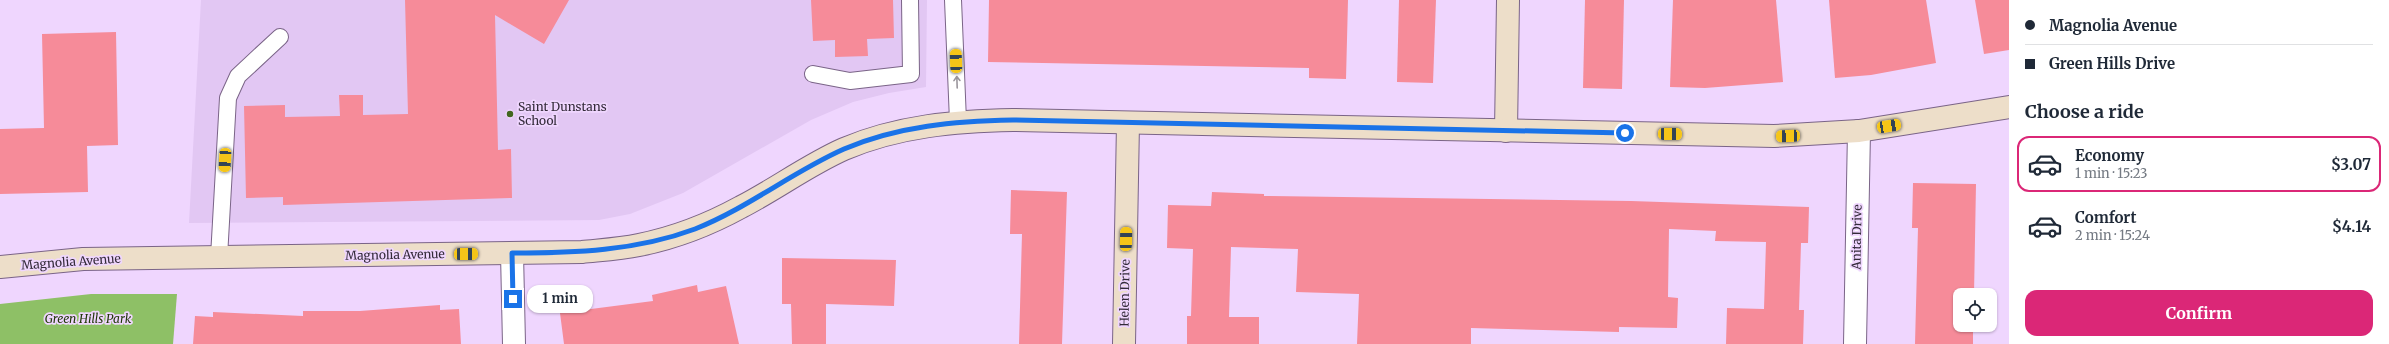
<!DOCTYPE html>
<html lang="en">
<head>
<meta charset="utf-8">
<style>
  body { margin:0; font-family:Merriweather,serif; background:#f2f2f3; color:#1f2937; height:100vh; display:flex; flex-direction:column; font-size:15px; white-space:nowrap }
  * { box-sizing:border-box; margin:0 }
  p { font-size:13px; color:#747a83 }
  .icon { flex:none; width:22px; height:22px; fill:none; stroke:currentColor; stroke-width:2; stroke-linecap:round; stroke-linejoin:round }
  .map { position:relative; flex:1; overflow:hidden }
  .side { display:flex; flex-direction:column; background:#fff; width:380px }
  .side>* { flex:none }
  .hud { display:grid; align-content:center; height:88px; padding:0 16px; background:#fff }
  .buttons { position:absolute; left:1953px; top:288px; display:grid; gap:8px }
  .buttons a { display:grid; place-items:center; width:44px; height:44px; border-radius:8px; background:#fff; box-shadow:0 1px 3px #0004; font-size:20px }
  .end { position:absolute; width:18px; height:18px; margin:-9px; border:5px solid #1a73e8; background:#fff; box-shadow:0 0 0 2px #fff }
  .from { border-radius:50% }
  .bubble { position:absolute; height:28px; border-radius:12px; background:#fff; box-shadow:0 1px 3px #0004; font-size:13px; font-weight:700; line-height:28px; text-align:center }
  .car { position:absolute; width:12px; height:24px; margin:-12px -6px; border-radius:5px; box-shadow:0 0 3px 1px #0007; background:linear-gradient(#f5c518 24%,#345 0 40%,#f5c518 0 76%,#345 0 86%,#f5c518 0) }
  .hud b { display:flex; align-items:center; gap:14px; height:38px; font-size:15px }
  .hud b+b { border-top:1px solid #e0e1e3 }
  .hud i { width:10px; height:10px; background:#1f2937 }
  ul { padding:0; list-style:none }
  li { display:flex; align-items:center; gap:12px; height:56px; margin:0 8px 6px; padding:0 8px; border:2px solid transparent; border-radius:12px }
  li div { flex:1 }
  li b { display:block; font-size:15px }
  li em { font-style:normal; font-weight:700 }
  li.active { border-color:#db2777 }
  li>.icon { width:36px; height:36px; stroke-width:1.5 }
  h2 { padding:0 16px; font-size:18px; line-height:48px }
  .button { display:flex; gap:8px; margin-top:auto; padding:8px 16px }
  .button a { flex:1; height:46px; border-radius:12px; background:#db2777; color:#fff; font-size:16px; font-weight:700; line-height:46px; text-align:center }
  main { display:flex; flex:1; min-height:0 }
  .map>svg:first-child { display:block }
  .built { fill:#e2c7f3 }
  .green { fill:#8ec066 }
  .building { fill:#f68b99 }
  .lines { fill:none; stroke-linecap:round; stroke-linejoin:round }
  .lane-casing { stroke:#7a6487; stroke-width:18 }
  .street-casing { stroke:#7a6487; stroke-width:24 }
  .secondary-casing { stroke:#7a6487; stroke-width:24 }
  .lane { stroke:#fff; stroke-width:16 }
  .street { stroke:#fff; stroke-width:22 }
  .secondary { stroke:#eddec9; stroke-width:22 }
  .oneway { stroke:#9a959c }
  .route { stroke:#1a73e8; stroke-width:5 }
  .poi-dot { fill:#42661f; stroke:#efd6fe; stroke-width:1.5 }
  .labels { text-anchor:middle; stroke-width:3.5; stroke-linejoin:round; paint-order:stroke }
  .poi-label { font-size:12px; fill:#342b3a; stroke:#efd6fe; text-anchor:start }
  .street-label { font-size:12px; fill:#342b3a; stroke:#efd6fe }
  .park-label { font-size:12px; font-style:italic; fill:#213809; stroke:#efd6fe }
</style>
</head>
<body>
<main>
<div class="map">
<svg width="2009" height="344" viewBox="0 0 2009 344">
  <rect width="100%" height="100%" fill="#efd6fe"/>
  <path class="built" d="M 201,0 L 927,0 L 926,87 L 889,93 L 853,102 L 811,120 L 683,193 L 630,214 L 599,220 L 189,223 Z"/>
  <path class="green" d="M 91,294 L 177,294 L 173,344 L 0,344 L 0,304 Z"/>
  <g class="building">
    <path d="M 405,0 L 569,0 L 544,44 L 495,15 L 498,150 L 511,149 L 512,198 L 283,205 L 283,197 L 246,198 L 244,106 L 285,105 L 285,117 L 340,116 L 339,95 L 363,95 L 363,115 L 408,114 Z"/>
    <path d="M 811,0 L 893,0 L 894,38 L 867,39 L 868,56 L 835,57 L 835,40 L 813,41 Z"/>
    <path d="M 989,0 L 1348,0 L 1346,79 L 1309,78 L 1309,68 L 988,62 Z"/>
    <path d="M 1399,0 L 1436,0 L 1433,83 L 1397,82 Z"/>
    <path d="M 1585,0 L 1624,0 L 1622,89 L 1583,88 Z"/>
    <path d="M 1673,0 L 1776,0 L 1783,82 L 1705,88 L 1670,87 Z"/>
    <path d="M 1829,0 L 1926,0 L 1936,63 L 1871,75 L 1835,78 Z"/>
    <path d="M 1975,0 L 2009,0 L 2009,50 L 1984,54 Z"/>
    <path d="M 116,32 L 118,145 L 87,146 L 88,192 L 0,194 L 0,129 L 44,128 L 42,34 Z"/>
    <path d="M 1913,183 L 1976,184 L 1974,295 L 1960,295 L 1960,325 L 1973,325 L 1973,344 L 1915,344 L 1918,228 L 1912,228 Z"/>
    <path d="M 1011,190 L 1067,192 L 1062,344 L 1019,344 L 1022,234 L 1010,234 Z"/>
    <path d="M 1212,192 L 1264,194 L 1264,196 L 1631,201 L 1809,207 L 1808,243 L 1801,243 L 1799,310 L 1804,310 L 1803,344 L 1726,344 L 1727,308 L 1764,309 L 1766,242 L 1715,241 L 1716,231 L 1669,229 L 1668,297 L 1678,298 L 1677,328 L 1619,327 L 1619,332 L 1471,328 L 1471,344 L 1357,344 L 1359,294 L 1296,292 L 1298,249 L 1231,247 L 1229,317 L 1259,317 L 1259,344 L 1187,344 L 1187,316 L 1191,316 L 1193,249 L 1167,248 L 1168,205 L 1211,206 Z"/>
    <path d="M 782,258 L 896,260 L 894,306 L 826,304 L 826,344 L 792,344 L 791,304 L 782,304 Z"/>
    <path d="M 697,285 L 698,292 L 726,286 L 739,344 L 564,344 L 560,313 L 653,301 L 652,295 Z"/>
    <path d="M 440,305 L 440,310 L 459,309 L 461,344 L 193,344 L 195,316 L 213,317 L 213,312 L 303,316 L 303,311 L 360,311 Z"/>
  </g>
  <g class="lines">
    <g class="lane-casing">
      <g id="lane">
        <path d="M 953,0 L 958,121"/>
        <path d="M 813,74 L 850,81 L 911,74 L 910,0"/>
        <path d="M 219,257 L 228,98 L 238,76 L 280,37"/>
      </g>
    </g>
    <g class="street-casing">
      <g id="street">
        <path d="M 512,253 L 514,344"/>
        <path d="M 1855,344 L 1859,131"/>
      </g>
    </g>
    <g class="secondary-casing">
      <g id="secondary">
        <path d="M 1506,131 L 1508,0"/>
        <path d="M 0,267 L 83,259 L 582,252 C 601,250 620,249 639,245 C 674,238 710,224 741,207 C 776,189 808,165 844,149 C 898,126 956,121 1013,120 L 1774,136 L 1859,131 L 2009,107"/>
        <path d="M 1124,344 L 1128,123"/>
      </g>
    </g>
    <use href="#lane" class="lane"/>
    <use href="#street" class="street"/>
    <use href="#secondary" class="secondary"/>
  </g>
  <defs><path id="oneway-shaft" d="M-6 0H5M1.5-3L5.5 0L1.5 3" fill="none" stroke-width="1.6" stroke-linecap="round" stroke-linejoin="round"/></defs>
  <use class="oneway" href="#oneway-shaft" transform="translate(957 82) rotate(-92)"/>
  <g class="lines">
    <path class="route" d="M 513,299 L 512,253 C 574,253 636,251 695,229 C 748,208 792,172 844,149 C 898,126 956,121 1013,120 L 1625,133"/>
  </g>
  <circle class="poi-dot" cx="510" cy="114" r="4"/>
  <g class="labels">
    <g class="poi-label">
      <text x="518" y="111">Saint Dunstans<tspan x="518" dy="14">School</tspan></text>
    </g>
    <g class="street-label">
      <text transform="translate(1857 237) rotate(-89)" y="4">Anita Drive</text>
      <text transform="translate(395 255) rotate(-1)" y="4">Magnolia Avenue</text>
      <text transform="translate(71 262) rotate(-4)" y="4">Magnolia Avenue</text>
      <text transform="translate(1125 293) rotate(-89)" y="4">Helen Drive</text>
    </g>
    <g class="park-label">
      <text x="88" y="323">Green Hills Park</text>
    </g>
  </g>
</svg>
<div class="buttons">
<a><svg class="icon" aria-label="locate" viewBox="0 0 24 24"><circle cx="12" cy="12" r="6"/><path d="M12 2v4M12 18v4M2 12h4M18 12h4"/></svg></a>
</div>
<i class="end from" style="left:1625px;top:133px"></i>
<i class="end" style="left:513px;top:299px"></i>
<div class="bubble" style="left:527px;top:285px;width:66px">1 min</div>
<i class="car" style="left:956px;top:61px;rotate:358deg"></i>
<i class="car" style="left:1889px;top:126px;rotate:81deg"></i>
<i class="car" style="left:1670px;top:134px;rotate:91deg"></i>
<i class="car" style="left:1788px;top:136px;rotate:268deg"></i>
<i class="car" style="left:225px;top:160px;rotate:183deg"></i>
<i class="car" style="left:1126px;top:239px;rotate:1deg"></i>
<i class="car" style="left:466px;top:254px;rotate:89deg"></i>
</div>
<section class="side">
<div class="hud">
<b><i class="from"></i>Magnolia Avenue</b>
<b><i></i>Green Hills Drive</b>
</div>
<h2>Choose a ride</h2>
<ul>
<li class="active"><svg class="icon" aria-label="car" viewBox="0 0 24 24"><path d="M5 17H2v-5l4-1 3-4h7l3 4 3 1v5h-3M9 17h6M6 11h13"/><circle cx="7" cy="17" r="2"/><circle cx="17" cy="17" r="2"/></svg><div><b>Economy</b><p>1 min · 15:23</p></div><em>$3.07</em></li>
<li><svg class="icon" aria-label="car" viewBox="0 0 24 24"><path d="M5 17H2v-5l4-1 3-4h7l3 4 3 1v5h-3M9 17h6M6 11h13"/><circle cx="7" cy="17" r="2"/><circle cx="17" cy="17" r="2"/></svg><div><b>Comfort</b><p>2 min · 15:24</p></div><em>$4.14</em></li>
</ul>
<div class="button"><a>Confirm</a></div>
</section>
</main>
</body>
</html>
